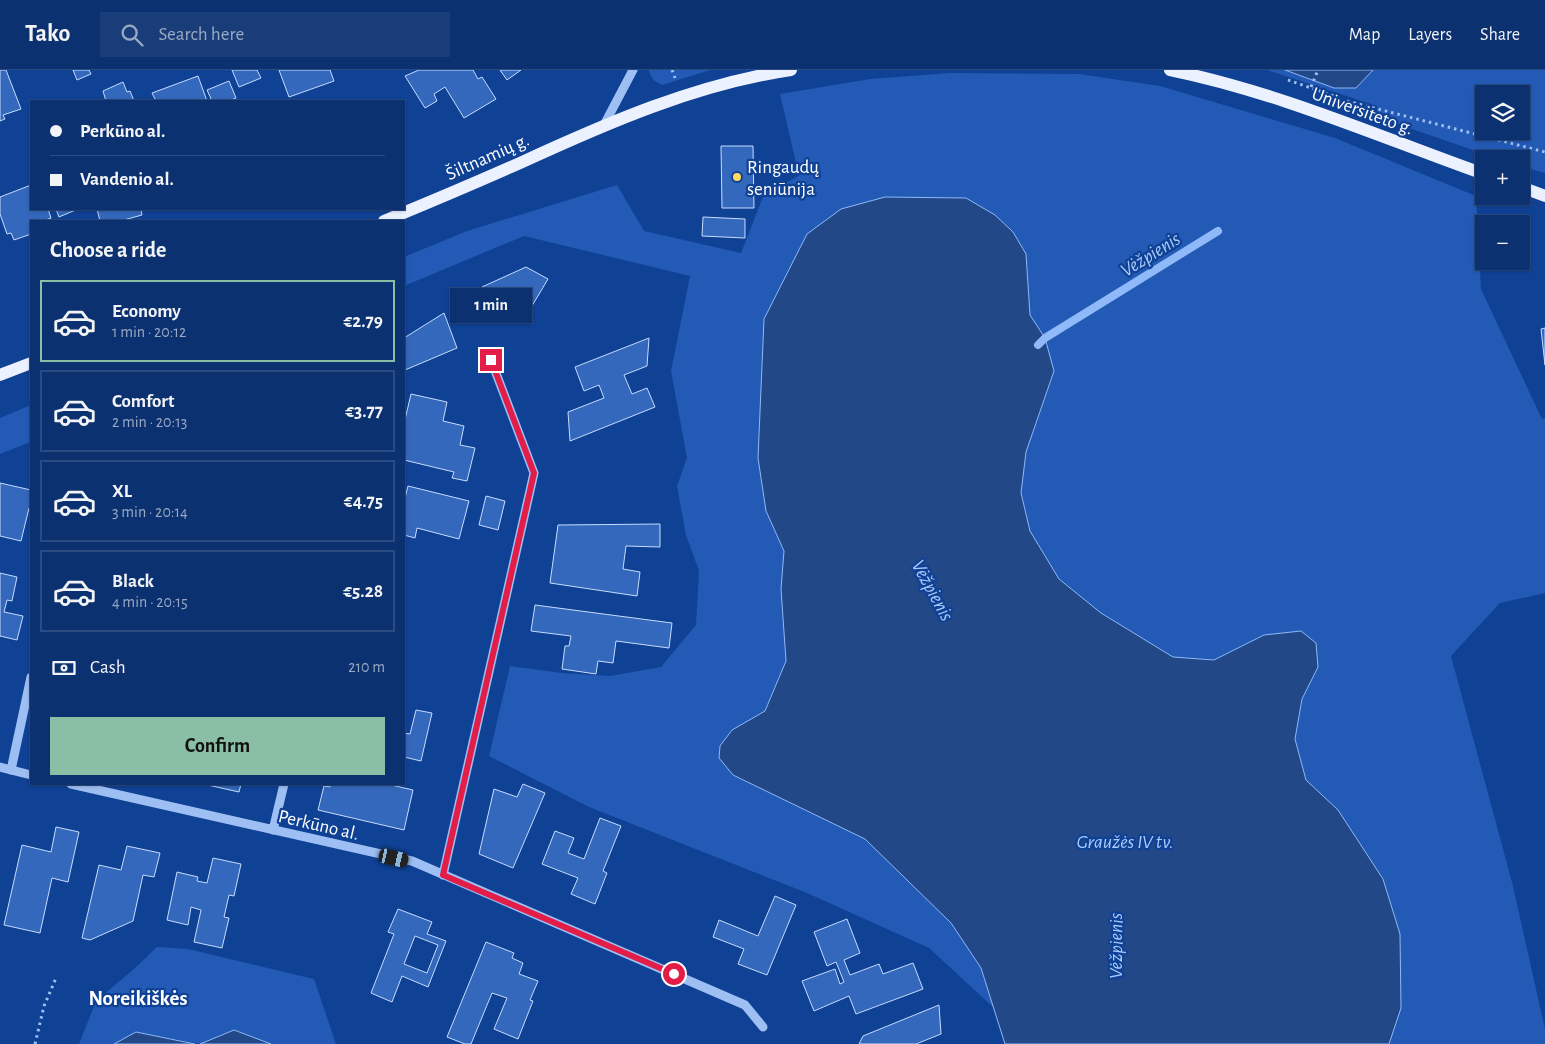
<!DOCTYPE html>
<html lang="en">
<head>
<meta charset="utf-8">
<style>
  body { margin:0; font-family:"Alegreya Sans",sans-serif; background:#193d78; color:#f1f3f6; height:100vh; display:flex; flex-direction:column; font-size:19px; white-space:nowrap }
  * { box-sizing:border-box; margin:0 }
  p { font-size:16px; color:#9aa9c3 }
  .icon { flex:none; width:28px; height:28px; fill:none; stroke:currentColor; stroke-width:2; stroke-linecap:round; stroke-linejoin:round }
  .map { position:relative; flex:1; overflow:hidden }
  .details { position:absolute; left:30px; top:150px; width:375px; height:565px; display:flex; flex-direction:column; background:#0b3170; border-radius:0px; box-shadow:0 1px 4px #0004,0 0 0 1px #2b4c83 }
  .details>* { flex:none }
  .hud { position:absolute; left:30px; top:30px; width:375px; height:110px; border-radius:0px; box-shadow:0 1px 4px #0004,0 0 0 1px #2b4c83; display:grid; align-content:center; height:110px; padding:0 20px; background:#0b3170 }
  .buttons { position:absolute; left:1475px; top:15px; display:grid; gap:10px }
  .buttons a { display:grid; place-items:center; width:55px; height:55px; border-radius:0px; background:#0b3170; box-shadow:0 1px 4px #0004,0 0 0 1px #2b4c83; font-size:25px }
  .end { position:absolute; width:22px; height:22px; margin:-11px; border:6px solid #e11d48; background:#fff; box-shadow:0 0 0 2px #fff }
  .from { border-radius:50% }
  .bubble { position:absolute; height:35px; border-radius:0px; background:#0b3170; box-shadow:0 1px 4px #0004,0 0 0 1px #2b4c83; font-size:16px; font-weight:700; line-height:35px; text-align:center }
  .car { position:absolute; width:15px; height:30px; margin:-15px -8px; border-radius:6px; box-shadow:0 0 4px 1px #0007; background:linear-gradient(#222 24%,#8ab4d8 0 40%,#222 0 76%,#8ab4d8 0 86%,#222 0) }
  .hud b { display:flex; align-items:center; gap:18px; height:48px; font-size:19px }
  .hud b+b { border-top:1px solid #2b4c83 }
  .hud i { width:12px; height:12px; background:#f1f3f6 }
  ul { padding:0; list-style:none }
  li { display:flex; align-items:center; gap:15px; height:82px; margin:0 10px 8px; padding:0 10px; border:2px solid #2b4c83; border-radius:0px }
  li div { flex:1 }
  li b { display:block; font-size:19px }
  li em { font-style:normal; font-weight:700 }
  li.current { border-color:#8abfa5 }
  li>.icon { width:45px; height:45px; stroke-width:1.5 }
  h2 { padding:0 20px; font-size:22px; line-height:60px }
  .pay { display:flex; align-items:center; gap:12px; height:55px; padding:0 20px; font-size:19px }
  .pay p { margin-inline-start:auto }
  .action { display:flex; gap:10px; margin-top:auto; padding:10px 20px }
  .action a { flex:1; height:58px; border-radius:0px; background:#8abfa5; color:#111; font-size:20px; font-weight:700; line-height:58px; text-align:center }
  header { display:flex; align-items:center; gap:30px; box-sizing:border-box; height:70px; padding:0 25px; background:#0b3170; border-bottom:1px solid #2b4c83 }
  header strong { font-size:24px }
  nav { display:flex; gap:28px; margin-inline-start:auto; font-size:18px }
  .search { width:350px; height:45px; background:#193d78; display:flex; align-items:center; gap:12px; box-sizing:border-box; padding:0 18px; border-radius:0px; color:#9aa9c3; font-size:19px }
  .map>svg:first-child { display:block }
  .green { fill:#225ab5; fill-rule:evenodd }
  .water { fill:#234887; stroke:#8fb9f8 }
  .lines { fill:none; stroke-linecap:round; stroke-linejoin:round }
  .stream { stroke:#8fb9f8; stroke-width:8 }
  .building { fill:#3468bc; stroke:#c6dcfe; fill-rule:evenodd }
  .path { stroke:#9ebff4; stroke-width:3; stroke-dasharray:2.5 4; stroke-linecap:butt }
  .minor { stroke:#9ebff4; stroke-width:9 }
  .major { stroke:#ebf1ff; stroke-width:12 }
  .route { stroke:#e11d48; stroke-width:6 }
  .poi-dot { fill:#ffdb61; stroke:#0f4195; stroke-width:2 }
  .labels { text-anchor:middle; stroke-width:4.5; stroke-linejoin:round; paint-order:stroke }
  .street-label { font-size:19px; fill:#fff; stroke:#0f4195 }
  .poi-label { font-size:19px; fill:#fff; stroke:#0f4195; text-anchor:start }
  .water-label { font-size:20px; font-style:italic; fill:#aacafb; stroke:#0f4195 }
  .quarter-label { font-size:21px; font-weight:bold; fill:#fff; stroke:#0f4195 }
</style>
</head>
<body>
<header>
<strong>Tako</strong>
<div class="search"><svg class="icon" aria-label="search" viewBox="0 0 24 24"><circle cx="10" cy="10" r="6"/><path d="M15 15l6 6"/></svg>Search here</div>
<nav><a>Map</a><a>Layers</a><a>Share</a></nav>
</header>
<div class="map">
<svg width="1545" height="974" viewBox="0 0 1545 974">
  <rect width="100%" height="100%" fill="#0f4195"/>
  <g class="green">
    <path d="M 649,0 L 710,0 L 662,15 C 655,12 650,8 649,0 Z"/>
    <path d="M 1267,0 L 1285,0 L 1334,18 L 1356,18 L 1373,0 L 1545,0 L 1545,103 L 1521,96 L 1521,89 L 1499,89 L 1377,47 L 1377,36 ZM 1484,24 L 1521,24 L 1521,61 L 1484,61 Z"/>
    <path d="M 950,3 L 1079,4 L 1160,16 L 1335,68 L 1476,126 L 1481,219 L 1542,349 L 1545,348 L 1545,523 L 1500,533 L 1451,586 L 1513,816 L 1545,959 L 1545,974 L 1389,974 L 1401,938 L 1338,740 L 1306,710 L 1295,669 L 1302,629 L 1318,597 L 1301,561 L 1264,565 L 1214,590 L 1173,587 L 1101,543 L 1059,509 L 1030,461 L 1021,423 L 1026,382 L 1054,301 L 1045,268 L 1030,245 L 1026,184 L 995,145 L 966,128 L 885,127 L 766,441 L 784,481 L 781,519 L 786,591 L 765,641 L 732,660 L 733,705 L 865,769 L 951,853 L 981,898 L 994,938 L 929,878 L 807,823 L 589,737 L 489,686 L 510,596 L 562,603 L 610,606 L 661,597 L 696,555 L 699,501 L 686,465 L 677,416 L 687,388 L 671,301 L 690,206 L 524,166 L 404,216 L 404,187 L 467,161 L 617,115 L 644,161 L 741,183 L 764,124 L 799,106 L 780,24 L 870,9 Z"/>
    <path d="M 31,335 L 31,372 L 0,384 L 0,348 Z"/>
    <path d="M 157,877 L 188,879 L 314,909 L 336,974 L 271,974 L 234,960 L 200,974 L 136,962 L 114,974 L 79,974 L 96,931 L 135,898 Z"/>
  </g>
  <g class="water">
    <path d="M 1285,0 L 1373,0 L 1356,18 L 1334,18 Z"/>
    <path d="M 885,127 L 966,128 L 995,145 L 1013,162 L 1026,184 L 1030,245 L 1045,268 L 1054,301 L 1026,382 L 1021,423 L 1030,461 L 1059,509 L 1101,543 L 1173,587 L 1214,590 L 1264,565 L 1301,561 L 1316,573 L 1318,597 L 1302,629 L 1295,669 L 1306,710 L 1338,740 L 1383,809 L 1400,864 L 1401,938 L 1389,974 L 1005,974 L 981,898 L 951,853 L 865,769 L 733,705 L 719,688 L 720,676 L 732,660 L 765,641 L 786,591 L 781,519 L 784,481 L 766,441 L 758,388 L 764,249 L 807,164 L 841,139 Z"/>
    <path d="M 234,960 L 271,974 L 200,974 Z"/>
    <path d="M 136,962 L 195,974 L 114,974 Z"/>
  </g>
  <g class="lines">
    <path class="stream" d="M 1038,275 L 1045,268 L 1218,161"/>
  </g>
  <g class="building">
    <path d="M 0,0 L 6,0 L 21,39 L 3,45 L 5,49 L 0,51 Z"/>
    <path d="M 73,0 L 89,0 L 91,4 L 77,10 Z"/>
    <path d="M 232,0 L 257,0 L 261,8 L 239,17 Z"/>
    <path d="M 279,0 L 330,0 L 334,11 L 289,27 Z"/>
    <path d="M 419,0 L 473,0 L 478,9 L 482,7 L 496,29 L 464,48 L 445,17 L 434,24 L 437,31 L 425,38 L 405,6 Z"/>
    <path d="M 500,0 L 521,0 L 507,10 Z"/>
    <path d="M 198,6 L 207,31 L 156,31 L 152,23 Z"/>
    <path d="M 229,11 L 236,28 L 229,31 L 212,31 L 207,20 Z"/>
    <path d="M 123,12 L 127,22 L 130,21 L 134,31 L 106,31 L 103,21 Z"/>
    <path d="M 721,76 L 753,76 L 754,138 L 722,138 Z"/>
    <path d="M 31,115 L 31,139 L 48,139 L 51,148 L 43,151 L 31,151 L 31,164 L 14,170 L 11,163 L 7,164 L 0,144 L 0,127 Z"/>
    <path d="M 56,139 L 78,139 L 59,147 Z"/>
    <path d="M 97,139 L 141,139 L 142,145 L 120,151 L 100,151 Z"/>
    <path d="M 703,147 L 745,149 L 745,168 L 702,166 Z"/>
    <path d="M 526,197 L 548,209 L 526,246 L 509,236 L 473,253 L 463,231 L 477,224 L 482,217 Z"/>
    <path d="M 444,243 L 457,278 L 405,300 L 404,303 L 404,268 Z"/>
    <path d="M 1545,258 L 1545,295 L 1541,259 Z"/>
    <path d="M 649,268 L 647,296 L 624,305 L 632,324 L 647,318 L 655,337 L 570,371 L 568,342 L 604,328 L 599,315 L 584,321 L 575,297 Z"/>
    <path d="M 411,324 L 447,332 L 443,351 L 464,356 L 460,375 L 475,378 L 467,411 L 452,408 L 454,402 L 404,390 L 404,354 Z"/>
    <path d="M 0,413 L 31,420 L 31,439 L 29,438 L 21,471 L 0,466 Z"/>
    <path d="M 408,416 L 469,431 L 459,469 L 417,458 L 415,468 L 404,465 L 404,432 Z"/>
    <path d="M 486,426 L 505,431 L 498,460 L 479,455 Z"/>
    <path d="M 660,454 L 660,477 L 626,476 L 623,499 L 640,502 L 637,526 L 550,513 L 558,455 Z"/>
    <path d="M 0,503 L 17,507 L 12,531 L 7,530 L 4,542 L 23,546 L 17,570 L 0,566 Z"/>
    <path d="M 535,535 L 672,553 L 669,578 L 616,571 L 613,593 L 598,591 L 596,604 L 562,599 L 565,576 L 569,576 L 571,566 L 531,561 Z"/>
    <path d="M 416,640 L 432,643 L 421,691 L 404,687 L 404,663 L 410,664 Z"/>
    <path d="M 203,714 L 241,714 L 239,722 Z"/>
    <path d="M 331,714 L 387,714 L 413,720 L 404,760 L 318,740 L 324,716 L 330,717 Z"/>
    <path d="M 523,714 L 545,723 L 513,798 L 479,784 L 494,719 L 517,727 Z"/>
    <path d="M 600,748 L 621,756 L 603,801 L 607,803 L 595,834 L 571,824 L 578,808 L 542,794 L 555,761 L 574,768 L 568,783 L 584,789 Z"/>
    <path d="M 56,757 L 79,762 L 68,812 L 52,808 L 40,863 L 4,855 L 22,775 L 51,782 Z"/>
    <path d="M 127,776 L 160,783 L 154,807 L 143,805 L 133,851 L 90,870 L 82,868 L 99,795 L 121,800 Z"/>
    <path d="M 213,788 L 241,794 L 234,826 L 229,825 L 224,847 L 229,848 L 222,878 L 194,872 L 201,840 L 191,837 L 188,855 L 167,850 L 177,802 L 198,807 L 197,811 L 207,813 Z"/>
    <path d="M 775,826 L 796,835 L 767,905 L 738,894 L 744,879 L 713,867 L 719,850 L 758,866 Z"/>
    <path d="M 398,839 L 432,852 L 427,864 L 446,871 L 428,917 L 402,906 L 392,932 L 371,923 L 394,864 L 388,862 ZM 415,866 L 438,875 L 427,903 L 404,894 Z"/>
    <path d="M 847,849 L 860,883 L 844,890 L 850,905 L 879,894 L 883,904 L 913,893 L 923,919 L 856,944 L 849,926 L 814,941 L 802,911 L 835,899 L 840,914 L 844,912 L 836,892 L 827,896 L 814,862 Z"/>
    <path d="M 486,872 L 514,883 L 512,888 L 523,893 L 519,904 L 538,911 L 530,930 L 533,931 L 518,969 L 494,959 L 507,928 L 492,923 L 471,974 L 465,974 L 447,967 Z"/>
    <path d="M 939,935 L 941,964 L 916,974 L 859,974 L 863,966 Z"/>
  </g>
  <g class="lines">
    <g class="path">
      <path d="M 672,0 L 675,8"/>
      <path d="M 1288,10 L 1334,26"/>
      <path d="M 1311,17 L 1318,0"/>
      <path d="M 1347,31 L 1545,82"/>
      <path d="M 35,974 L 44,936 L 56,908"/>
    </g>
    <g class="minor">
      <path d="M 604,55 L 633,0"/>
      <path d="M 0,697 L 31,705"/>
      <path d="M 11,700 L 31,607"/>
      <path d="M 71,714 L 412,791 L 745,935 L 763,957"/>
      <path d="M 273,760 L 284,714"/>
      <path d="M 443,805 L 534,403 L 491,290"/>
    </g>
    <g class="major">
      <path d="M 1170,0 C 1278,22 1380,67 1484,104"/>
      <path d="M 1521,117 L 1545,126"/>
      <path d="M 384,151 C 430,132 475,113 520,93 C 607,53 696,14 791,0"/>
      <path d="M 0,305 L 31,293"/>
    </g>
  </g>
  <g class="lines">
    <path class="route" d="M 491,290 L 534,403 L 443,805 L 674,904"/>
  </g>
  <circle class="poi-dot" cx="737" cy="107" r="5"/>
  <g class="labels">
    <g class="street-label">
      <text transform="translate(1363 40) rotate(20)" y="7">Universiteto g.</text>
      <text transform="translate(487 86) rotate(-24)" y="7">Šiltnamių g.</text>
      <text transform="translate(319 754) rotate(13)" y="7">Perkūno al.</text>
    </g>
    <g class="poi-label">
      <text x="747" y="103">Ringaudų<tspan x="747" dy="22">seniūnija</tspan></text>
    </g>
    <g class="water-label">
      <text transform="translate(1150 184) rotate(-32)" y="7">Vėžpienis</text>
      <text transform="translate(933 520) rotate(61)" y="7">Vėžpienis</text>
      <text x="1125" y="778">Graužės IV tv.</text>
      <text transform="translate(1115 876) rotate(-90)" y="7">Vėžpienis</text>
    </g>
    <g class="quarter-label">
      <text x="138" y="935">Noreikiškės</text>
    </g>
  </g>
</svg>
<div class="buttons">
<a><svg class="icon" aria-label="layers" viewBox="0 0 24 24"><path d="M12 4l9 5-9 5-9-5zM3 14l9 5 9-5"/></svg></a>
<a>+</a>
<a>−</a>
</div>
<i class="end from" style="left:674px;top:904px"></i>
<i class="end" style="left:491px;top:290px"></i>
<div class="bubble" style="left:450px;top:218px;width:82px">1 min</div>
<i class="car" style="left:394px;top:788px;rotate:103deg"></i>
<div class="hud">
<b><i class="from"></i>Perkūno al.</b>
<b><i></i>Vandenio al.</b>
</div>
<section class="details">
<h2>Choose a ride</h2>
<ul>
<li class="current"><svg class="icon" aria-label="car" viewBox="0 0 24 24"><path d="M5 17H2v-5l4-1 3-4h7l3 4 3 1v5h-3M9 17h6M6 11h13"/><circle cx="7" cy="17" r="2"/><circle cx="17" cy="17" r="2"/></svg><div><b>Economy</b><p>1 min · 20:12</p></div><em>€2.79</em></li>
<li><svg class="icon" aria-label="car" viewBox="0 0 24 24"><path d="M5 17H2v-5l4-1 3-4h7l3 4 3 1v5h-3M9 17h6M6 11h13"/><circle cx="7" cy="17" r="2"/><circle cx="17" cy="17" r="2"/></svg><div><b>Comfort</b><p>2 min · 20:13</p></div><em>€3.77</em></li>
<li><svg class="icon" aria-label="car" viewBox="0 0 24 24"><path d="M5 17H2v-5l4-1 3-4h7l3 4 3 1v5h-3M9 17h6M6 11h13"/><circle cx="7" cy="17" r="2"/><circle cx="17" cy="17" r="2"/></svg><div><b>XL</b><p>3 min · 20:14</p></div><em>€4.75</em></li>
<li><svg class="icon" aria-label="car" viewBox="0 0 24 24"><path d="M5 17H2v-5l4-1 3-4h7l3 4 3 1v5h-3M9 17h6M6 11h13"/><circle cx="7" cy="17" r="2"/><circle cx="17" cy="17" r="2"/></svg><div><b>Black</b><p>4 min · 20:15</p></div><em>€5.28</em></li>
</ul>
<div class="pay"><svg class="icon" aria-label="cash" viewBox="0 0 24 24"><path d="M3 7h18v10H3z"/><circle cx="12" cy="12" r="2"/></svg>Cash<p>210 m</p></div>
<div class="action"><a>Confirm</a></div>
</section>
</div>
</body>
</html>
